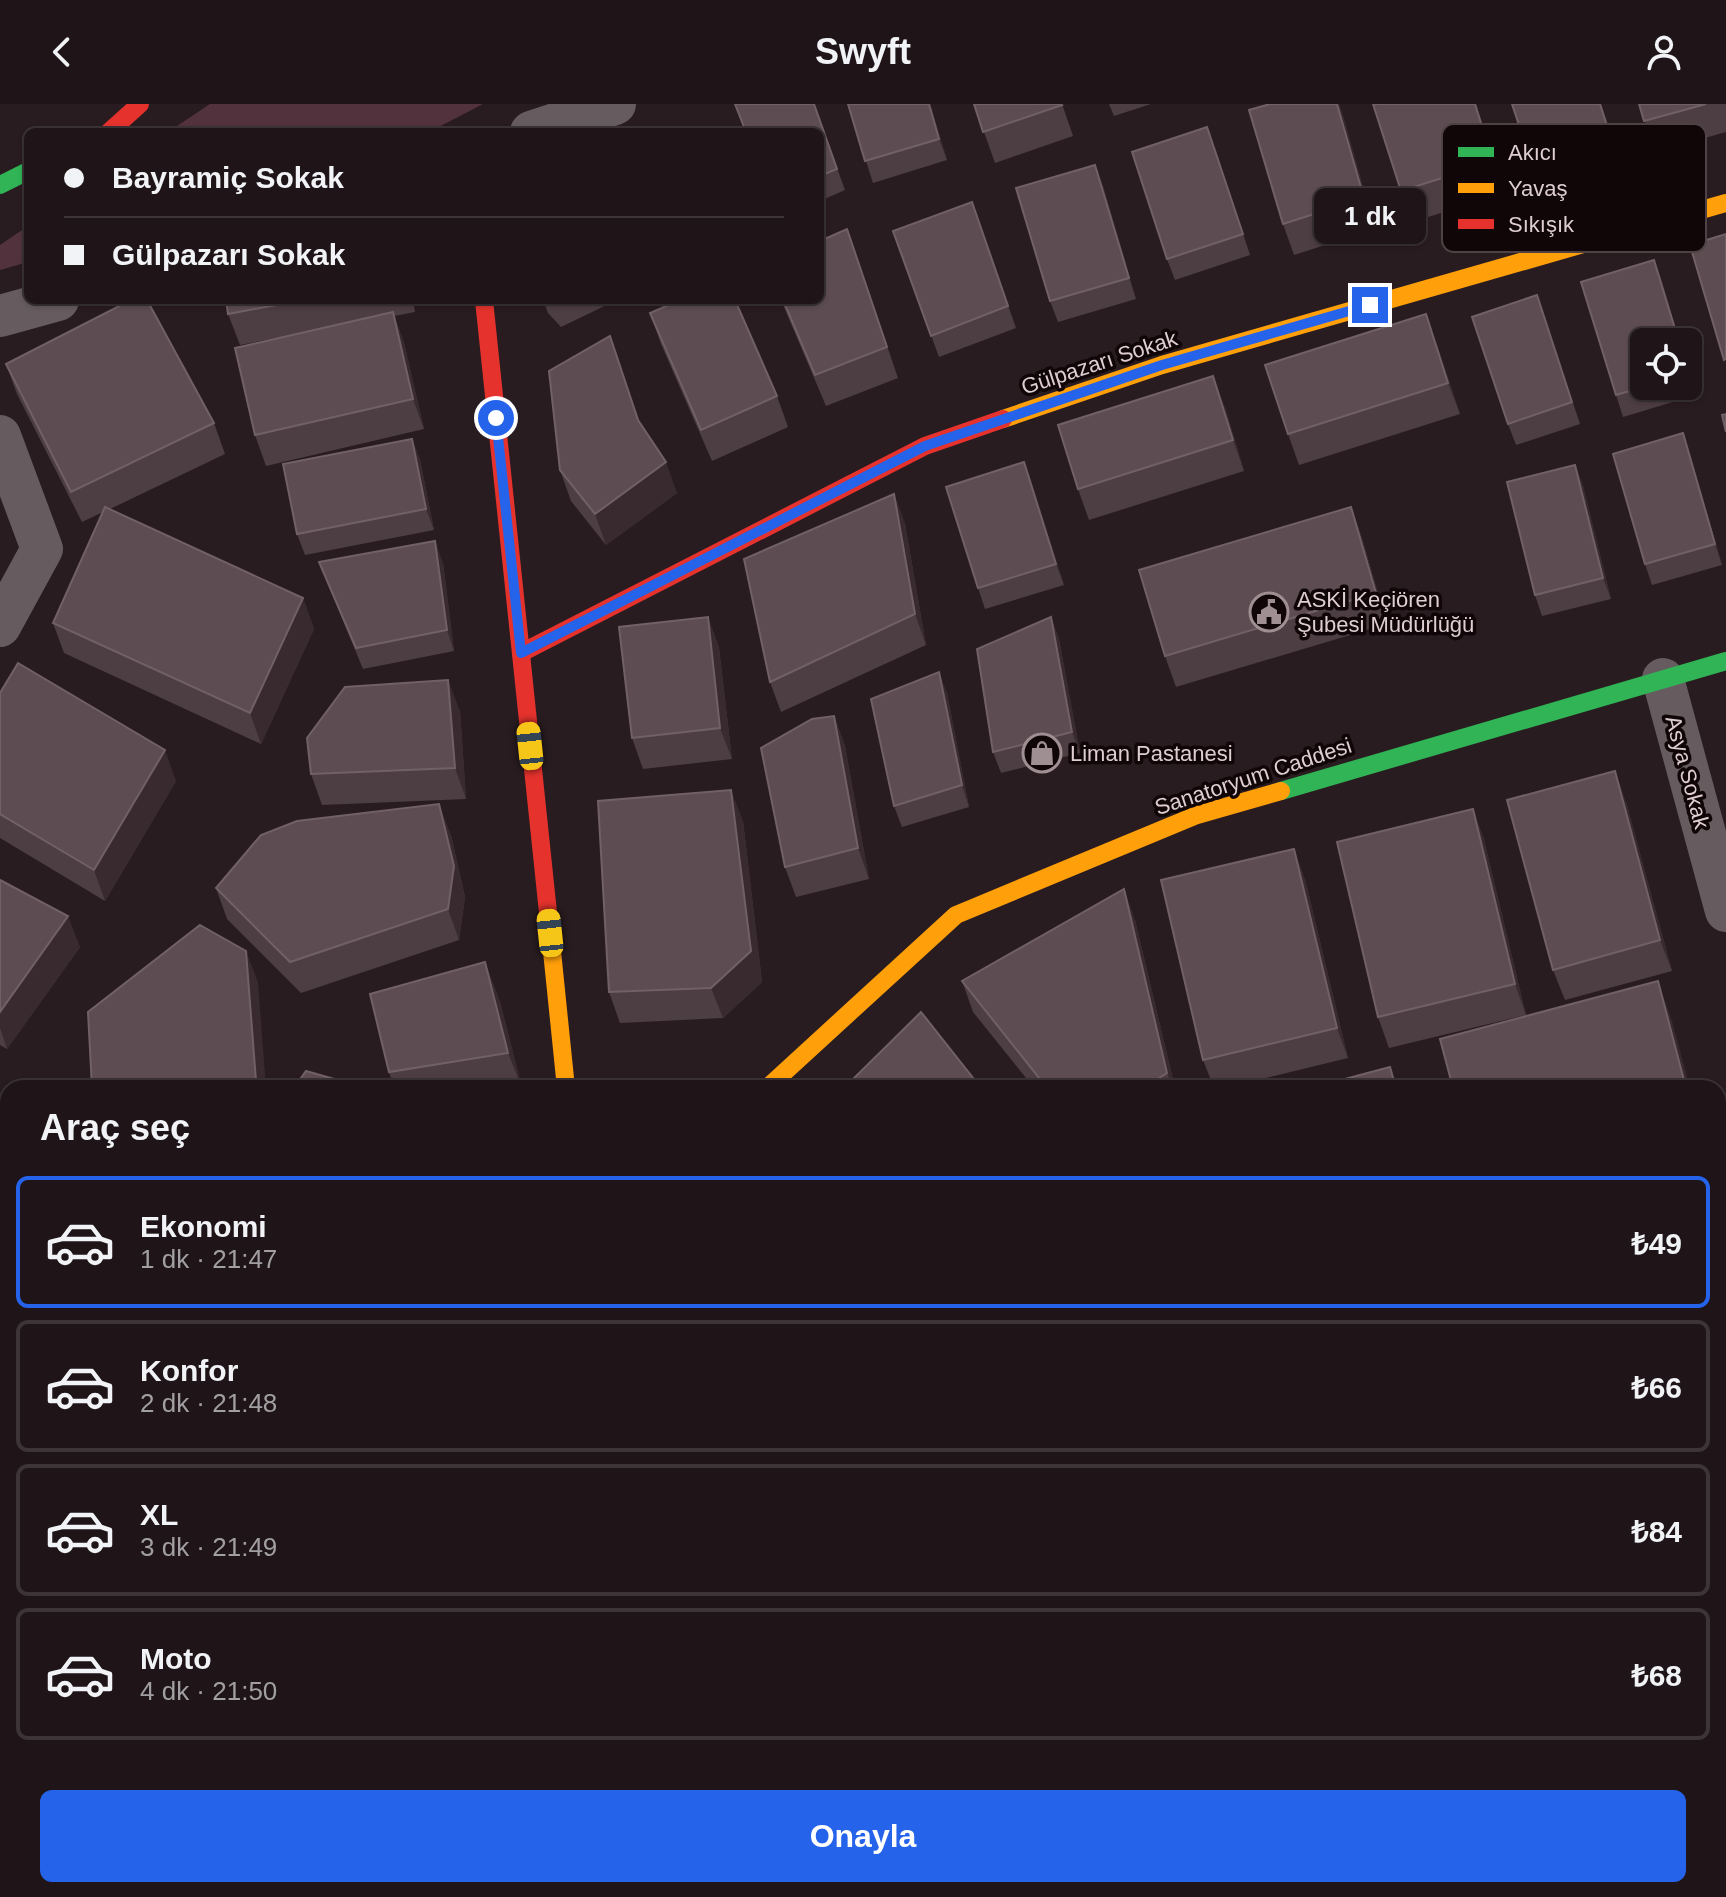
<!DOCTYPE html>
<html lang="tr">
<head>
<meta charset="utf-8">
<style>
  body { margin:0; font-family:Arial,sans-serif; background:#2c2225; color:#f1f3f6; height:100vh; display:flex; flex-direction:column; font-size:30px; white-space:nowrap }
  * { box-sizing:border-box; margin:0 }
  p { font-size:26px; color:#a19fa2 }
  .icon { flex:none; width:44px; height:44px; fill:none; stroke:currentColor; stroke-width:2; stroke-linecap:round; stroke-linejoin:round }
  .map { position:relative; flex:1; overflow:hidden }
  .sheet { position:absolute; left:0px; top:976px; width:1726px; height:818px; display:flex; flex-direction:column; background:#1f1518; border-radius:24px 24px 0 0; box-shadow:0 2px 6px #0004,0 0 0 2px #3c3437 }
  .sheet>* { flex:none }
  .guide { position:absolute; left:24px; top:24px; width:800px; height:176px; border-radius:12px; box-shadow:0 2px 6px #0004,0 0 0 2px #3c3437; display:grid; align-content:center; height:176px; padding:0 40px; background:#1f1518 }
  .buttons { position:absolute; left:1630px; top:224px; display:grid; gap:16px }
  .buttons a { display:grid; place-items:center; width:72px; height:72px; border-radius:12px; background:#1f1518; box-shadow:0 2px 6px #0004,0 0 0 2px #3c3437; font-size:40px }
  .end { position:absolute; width:36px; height:36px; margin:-18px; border:10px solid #2563eb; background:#fff; box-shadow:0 0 0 4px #fff }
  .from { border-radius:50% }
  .bubble { position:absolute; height:56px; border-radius:12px; background:#1f1518; box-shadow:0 2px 6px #0004,0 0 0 2px #3c3437; font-size:26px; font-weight:800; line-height:56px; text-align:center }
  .car { position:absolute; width:24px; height:48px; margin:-24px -12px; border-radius:10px; box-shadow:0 0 6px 2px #0007; background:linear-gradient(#f5c518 24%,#345 0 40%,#f5c518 0 76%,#345 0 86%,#f5c518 0) }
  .guide b { display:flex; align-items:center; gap:28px; height:76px; font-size:30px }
  .guide b+b { border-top:2px solid #3c3437 }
  .guide i { width:20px; height:20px; background:#f1f3f6 }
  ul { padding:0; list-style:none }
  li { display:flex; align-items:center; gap:24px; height:132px; margin:0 16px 12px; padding:0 24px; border:4px solid #3c3437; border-radius:12px }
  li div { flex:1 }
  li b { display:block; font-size:30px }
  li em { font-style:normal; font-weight:800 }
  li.on { border-color:#2563eb }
  li>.icon { width:72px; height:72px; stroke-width:1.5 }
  h2 { padding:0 40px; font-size:36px; line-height:96px }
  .cta { display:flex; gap:16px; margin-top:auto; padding:16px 40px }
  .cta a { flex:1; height:92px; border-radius:12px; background:#2563eb; color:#fff; font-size:32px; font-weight:800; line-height:92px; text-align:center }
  header { display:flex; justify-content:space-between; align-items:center; height:104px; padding:0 40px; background:#1f1518; font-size:36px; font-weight:800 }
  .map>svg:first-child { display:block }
  .green { fill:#52333d }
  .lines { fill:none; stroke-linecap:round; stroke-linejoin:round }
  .street { stroke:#665c5f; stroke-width:42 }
  .fast { stroke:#30b455; stroke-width:18 }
  .slow { stroke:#ff9f0a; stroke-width:18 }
  .jam { stroke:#e5322d; stroke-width:18 }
  .wall { fill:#4d3e43 }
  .shaded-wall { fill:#382a2e }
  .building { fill:#5d4d52; stroke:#716166; stroke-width:2 }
  .route { stroke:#2563eb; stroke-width:10 }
  .labels { text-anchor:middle; stroke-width:7; stroke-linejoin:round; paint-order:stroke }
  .street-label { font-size:22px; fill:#decdd1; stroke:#100608 }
  .poi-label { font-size:22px; fill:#decdd1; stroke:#100608; text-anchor:start }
  .key { fill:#100608; stroke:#4e4244; stroke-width:2 }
  .key-label { font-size:22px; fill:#decdd1 }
</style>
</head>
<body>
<header><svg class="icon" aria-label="back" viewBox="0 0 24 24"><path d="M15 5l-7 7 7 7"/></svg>Swyft<svg class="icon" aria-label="person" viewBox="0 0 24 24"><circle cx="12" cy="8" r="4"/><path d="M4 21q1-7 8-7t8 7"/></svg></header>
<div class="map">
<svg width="1726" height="1793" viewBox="0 0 1726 1793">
  <rect width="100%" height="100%" fill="#291c20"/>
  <g class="green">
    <path d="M 210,0 L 483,0 L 429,28 L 168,28 Z"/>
    <path d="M 28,122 L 28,158 L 0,166 L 0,141 Z"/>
  </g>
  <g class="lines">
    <g class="street">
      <path d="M 531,28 L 615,0"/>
      <path d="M 0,212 L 58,196"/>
      <path d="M 0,332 L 42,445 L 0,522"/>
      <path d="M 1663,575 L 1726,807"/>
      <path d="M 1718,1197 L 1726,1195"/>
      <path d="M 1531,1786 L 1550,1793"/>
      <path d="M 978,1793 L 981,1786"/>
    </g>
    <g class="fast">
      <path d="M 0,81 L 28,67"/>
      <path d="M 1281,687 L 1726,557"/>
      <path d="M 71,1793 L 76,1786"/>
    </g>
    <g class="slow">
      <path d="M 1003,315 L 1162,261 L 1726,99"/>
      <path d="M 549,818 L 566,984"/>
      <path d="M 767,984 L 956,811 L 1197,711 L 1281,687"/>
    </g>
    <g class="jam">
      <path d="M 109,28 L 140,0"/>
      <path d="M 484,196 L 549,818"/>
      <path d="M 521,549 L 925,342 L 1003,315"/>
    </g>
  </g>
  <g class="wall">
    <path d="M 814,0 L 845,86 L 820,97 L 820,28 Z"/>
    <path d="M 848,0 L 930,0 L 947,56 L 873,79 Z"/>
    <path d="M 974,0 L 1062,0 L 1073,32 L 995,59 Z"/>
    <path d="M 1109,0 L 1151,0 L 1114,12 Z"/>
    <path d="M 1270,0 L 1339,0 L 1375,125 L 1294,151 L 1283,120 Z"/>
    <path d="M 1373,0 L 1476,0 L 1505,89 L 1412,118 Z"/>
    <path d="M 1601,0 L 1620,55 L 1540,82 L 1529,51 Z"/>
    <path d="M 1639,0 L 1726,0 L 1726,28 L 1655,48 Z"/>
    <path d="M 1215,44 L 1250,151 L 1175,176 L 1167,155 Z"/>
    <path d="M 1103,82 L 1136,195 L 1058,218 L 1050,197 Z"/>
    <path d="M 972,98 L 1016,224 L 939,253 L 893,127 Z"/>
    <path d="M 847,125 L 898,274 L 826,302 L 781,196 L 820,196 Z"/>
    <path d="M 1662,177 L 1644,282 L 1688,282 L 1688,263 L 1696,291 L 1623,313 L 1616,291 Z"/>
    <path d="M 226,196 L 413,196 L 415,208 L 394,212 L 404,239 L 424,325 L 266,362 L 255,331 L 298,230 L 240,241 L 228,210 Z"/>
    <path d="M 543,196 L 617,196 L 561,223 L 548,209 Z"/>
    <path d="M 650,209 L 777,292 L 788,323 L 712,357 L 661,240 Z"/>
    <path d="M 1544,212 L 1580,320 L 1516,341 L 1508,320 Z"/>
    <path d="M 610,232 L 640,319 L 677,389 L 606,441 L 571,397 L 560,366 Z"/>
    <path d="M 1437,241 L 1460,310 L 1299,361 L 1288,330 Z"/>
    <path d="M 6,260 L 214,319 L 225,350 L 110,405 L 303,494 L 314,525 L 261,640 L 64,549 L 53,519 L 103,408 L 82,418 L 17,290 Z"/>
    <path d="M 1225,303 L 1244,367 L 1089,416 L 1078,385 Z"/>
    <path d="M 412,335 L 420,356 L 434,426 L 305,451 L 297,430 Z"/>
    <path d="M 1690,350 L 1722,461 L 1652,481 L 1645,460 Z"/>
    <path d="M 1024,358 L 1064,481 L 985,505 L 978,484 Z"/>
    <path d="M 1575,361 L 1583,382 L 1611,495 L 1542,512 L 1535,491 Z"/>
    <path d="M 894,390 L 905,420 L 926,541 L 781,608 L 770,578 Z"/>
    <path d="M 1351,403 L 1362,434 L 1387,520 L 1176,583 L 1165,552 Z"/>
    <path d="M 319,458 L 443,459 L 454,547 L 363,565 Z"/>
    <path d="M 708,513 L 719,544 L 732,655 L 643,665 L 632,634 Z"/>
    <path d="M 1051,513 L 1059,535 L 1080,649 L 1001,669 L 993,648 Z"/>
    <path d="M 0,589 L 176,677 L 105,797 L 0,734 Z"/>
    <path d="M 947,589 L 969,703 L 902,723 L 894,702 Z"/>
    <path d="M 460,607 L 466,695 L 322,701 L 311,670 Z"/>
    <path d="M 834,612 L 845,642 L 869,775 L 796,793 L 785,763 Z"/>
    <path d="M 1626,698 L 1672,867 L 1565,896 L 1553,866 Z"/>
    <path d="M 1473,705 L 1484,736 L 1526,911 L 1389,944 L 1378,913 Z"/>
    <path d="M 743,717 L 762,878 L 723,914 L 620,919 L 609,888 Z"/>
    <path d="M 451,731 L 465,793 L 459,836 L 301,889 L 227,815 L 216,784 Z"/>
    <path d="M 1305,775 L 1348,954 L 1225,984 L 1214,984 L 1203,956 Z"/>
    <path d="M 0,776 L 80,843 L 7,945 L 0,941 Z"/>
    <path d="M 1135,816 L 1175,984 L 1034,984 L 973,908 L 962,877 Z"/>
    <path d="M 485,858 L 500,898 L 522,984 L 394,984 L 389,968 Z"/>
    <path d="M 1718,1089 L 1726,1120 L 1726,1124 L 1718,1126 Z"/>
    <path d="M 1726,1258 L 1726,1494 L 1718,1496 L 1718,1260 Z"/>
    <path d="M 8,1390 L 8,1468 L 0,1462 L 0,1402 Z"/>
    <path d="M 0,1485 L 8,1490 L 8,1627 L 0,1622 Z"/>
    <path d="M 1726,1699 L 1726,1732 L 1719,1714 Z"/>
    <path d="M 192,1786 L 367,1786 L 364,1793 L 201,1793 Z"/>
    <path d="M 852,1786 L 905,1786 L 902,1793 L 871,1793 Z"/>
  </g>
  <g class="shaded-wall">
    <path d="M 929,0 L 930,0 L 947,56 L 939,35 Z"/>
    <path d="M 1337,0 L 1339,0 L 1344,14 L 1375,125 L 1364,94 Z"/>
    <path d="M 1475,0 L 1476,0 L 1505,89 L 1493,58 Z"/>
    <path d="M 1600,0 L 1601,0 L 1620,55 L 1608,25 Z"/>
    <path d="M 1095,61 L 1103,82 L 1136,195 L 1129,174 Z"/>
    <path d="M 1654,156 L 1662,177 L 1680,238 L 1679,238 Z"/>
    <path d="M 393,208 L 404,239 L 424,325 L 413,295 Z"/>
    <path d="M 1426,210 L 1437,241 L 1460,310 L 1448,279 Z"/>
    <path d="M 1213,272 L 1225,303 L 1244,367 L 1233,336 Z"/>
    <path d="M 1683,329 L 1690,350 L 1722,461 L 1715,440 Z"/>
    <path d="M 412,335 L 420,356 L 434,426 L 426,405 Z"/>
    <path d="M 666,358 L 677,389 L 606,441 L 595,410 Z"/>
    <path d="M 1024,358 L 1032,379 L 1064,481 L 1056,460 Z"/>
    <path d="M 1575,361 L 1583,382 L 1611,495 L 1603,474 Z"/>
    <path d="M 894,390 L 905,420 L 926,541 L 915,510 Z"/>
    <path d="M 1351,403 L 1362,434 L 1387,520 L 1376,489 Z"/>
    <path d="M 435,437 L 443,459 L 454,547 L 447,526 Z"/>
    <path d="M 303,494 L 314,525 L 261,640 L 250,609 Z"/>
    <path d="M 708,513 L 719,544 L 732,655 L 720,624 Z"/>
    <path d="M 1051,513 L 1059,535 L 1080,649 L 1072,628 Z"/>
    <path d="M 939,568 L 947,589 L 969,703 L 962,681 Z"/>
    <path d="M 448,576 L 460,607 L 466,695 L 455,664 Z"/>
    <path d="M 834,612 L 845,642 L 869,775 L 858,744 Z"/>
    <path d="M 165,646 L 176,677 L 105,797 L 94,766 Z"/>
    <path d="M 1615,667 L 1626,698 L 1672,867 L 1660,836 Z"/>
    <path d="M 731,686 L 743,717 L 762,878 L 723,914 L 711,884 Z"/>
    <path d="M 439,700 L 451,731 L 465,793 L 459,836 L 448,805 Z"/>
    <path d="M 1473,705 L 1484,736 L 1526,911 L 1515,880 Z"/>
    <path d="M 1294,745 L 1305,775 L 1348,954 L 1337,924 Z"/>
    <path d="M 1124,785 L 1135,816 L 1175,984 L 1173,984 L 1167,969 Z"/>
    <path d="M 68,812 L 80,843 L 7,945 L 0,924 L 0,908 Z"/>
    <path d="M 246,847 L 258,878 L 266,984 L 251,984 Z"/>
    <path d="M 485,858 L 500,898 L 522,984 L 508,949 Z"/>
    <path d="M 1658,877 L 1672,917 L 1690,984 L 1686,984 Z"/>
    <path d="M 1718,1089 L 1726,1120 L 1726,1121 L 1718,1099 Z"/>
    <path d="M 1726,1607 L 1726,1669 L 1718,1691 L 1718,1629 Z"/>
    <path d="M 8,1692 L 8,1740 L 0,1751 L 0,1704 Z"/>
    <path d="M 341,1786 L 367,1786 L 364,1793 L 338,1793 Z"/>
    <path d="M 892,1786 L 905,1786 L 902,1793 L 894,1793 Z"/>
    <path d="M 1277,1786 L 1287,1786 L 1290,1793 L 1274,1793 Z"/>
  </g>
  <g class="building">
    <path d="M 735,0 L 814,0 L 837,65 L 820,72 L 820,28 L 746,28 Z"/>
    <path d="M 848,0 L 929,0 L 939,35 L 865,57 Z"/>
    <path d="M 974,0 L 1061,0 L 1062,1 L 983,28 Z"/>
    <path d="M 1270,0 L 1337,0 L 1364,94 L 1283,120 L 1249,6 Z"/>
    <path d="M 1373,0 L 1475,0 L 1493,58 L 1401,87 Z"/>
    <path d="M 1512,0 L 1600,0 L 1608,25 L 1529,51 Z"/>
    <path d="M 1639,0 L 1706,0 L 1644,17 Z"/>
    <path d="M 1207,23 L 1243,130 L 1167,155 L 1132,48 Z"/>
    <path d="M 1095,61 L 1129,174 L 1050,197 L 1016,84 Z"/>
    <path d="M 972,98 L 1008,202 L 931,232 L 893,127 Z"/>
    <path d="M 847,125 L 887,243 L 815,271 L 783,196 L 820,196 L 820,137 Z"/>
    <path d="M 1726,130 L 1726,255 L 1724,256 L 1690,141 Z"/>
    <path d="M 1654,156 L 1679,238 L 1644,238 L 1644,282 L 1647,282 L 1616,291 L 1581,178 Z"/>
    <path d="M 1537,191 L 1572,298 L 1508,320 L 1472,213 Z"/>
    <path d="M 131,196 L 147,196 L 214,319 L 71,388 L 6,260 Z"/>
    <path d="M 226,196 L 303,196 L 228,210 Z"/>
    <path d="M 680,196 L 735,196 L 777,292 L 701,326 L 650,209 Z"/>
    <path d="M 393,208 L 413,295 L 255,331 L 235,244 Z"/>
    <path d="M 1426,210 L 1448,279 L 1288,330 L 1265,261 Z"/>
    <path d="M 610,232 L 638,316 L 666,358 L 595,410 L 560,366 L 549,267 Z"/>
    <path d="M 1213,272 L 1233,336 L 1078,385 L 1058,321 Z"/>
    <path d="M 1726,310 L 1726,328 L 1722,311 Z"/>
    <path d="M 1683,329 L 1715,440 L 1645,460 L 1613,350 Z"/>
    <path d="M 412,335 L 426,405 L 297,430 L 283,360 Z"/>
    <path d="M 1024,358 L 1056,460 L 978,484 L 946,383 Z"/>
    <path d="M 1575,361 L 1603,474 L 1535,491 L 1507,378 Z"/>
    <path d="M 894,390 L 915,510 L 770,578 L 744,455 Z"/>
    <path d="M 105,403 L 303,494 L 250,609 L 53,519 Z"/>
    <path d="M 1351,403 L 1376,489 L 1165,552 L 1139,466 Z"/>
    <path d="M 435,437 L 447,526 L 356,544 L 319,458 Z"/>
    <path d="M 708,513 L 720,624 L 632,634 L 619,523 Z"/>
    <path d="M 1051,513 L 1072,628 L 993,648 L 977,545 Z"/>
    <path d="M 18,559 L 165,646 L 94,766 L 0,710 L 0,589 Z"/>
    <path d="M 939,568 L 962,681 L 894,702 L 871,595 Z"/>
    <path d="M 448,576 L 455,664 L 311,670 L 307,634 L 345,583 Z"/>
    <path d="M 834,612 L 858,744 L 785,763 L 761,644 L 812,615 Z"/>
    <path d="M 1615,667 L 1660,836 L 1553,866 L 1507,696 Z"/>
    <path d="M 731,686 L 751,847 L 711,884 L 609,888 L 598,697 Z"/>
    <path d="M 439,700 L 454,762 L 448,805 L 290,858 L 216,784 L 261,731 L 297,717 Z"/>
    <path d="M 1473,705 L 1515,880 L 1378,913 L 1337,738 Z"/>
    <path d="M 1294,745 L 1337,924 L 1203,956 L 1161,776 Z"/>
    <path d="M 0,776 L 68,812 L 0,908 Z"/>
    <path d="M 1124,785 L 1167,969 L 1143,984 L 1047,984 L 962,877 Z"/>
    <path d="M 200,821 L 246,847 L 256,977 L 251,984 L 92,984 L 88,908 Z"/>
    <path d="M 485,858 L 508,949 L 389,968 L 370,890 Z"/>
    <path d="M 1658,877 L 1686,984 L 1453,984 L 1440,935 Z"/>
    <path d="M 921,908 L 981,984 L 844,984 Z"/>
    <path d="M 1390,963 L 1396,984 L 1311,984 Z"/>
    <path d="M 306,967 L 366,984 L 294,984 Z"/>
    <path d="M 1726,1258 L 1726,1450 L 1718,1452 L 1718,1260 Z"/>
    <path d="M 8,1390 L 8,1445 L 0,1439 L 0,1402 Z"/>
    <path d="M 0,1485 L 8,1490 L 8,1604 L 0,1599 Z"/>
    <path d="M 1718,1527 L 1726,1530 L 1726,1607 L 1718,1629 Z"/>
    <path d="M 0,1636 L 8,1641 L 8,1692 L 0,1704 Z"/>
    <path d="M 1726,1699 L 1726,1718 L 1719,1714 Z"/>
    <path d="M 222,1786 L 341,1786 L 338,1793 L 232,1793 Z"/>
    <path d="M 396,1786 L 489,1786 L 505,1793 L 393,1793 Z"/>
    <path d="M 710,1786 L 837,1786 L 853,1793 L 707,1793 Z"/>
    <path d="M 1087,1786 L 1277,1786 L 1274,1793 L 1093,1793 L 1085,1790 Z"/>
  </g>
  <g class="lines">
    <path class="route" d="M 496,314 L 521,549 L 925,342 L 1162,261 L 1370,201"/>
  </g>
  <defs>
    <g id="civic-ring" transform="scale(2)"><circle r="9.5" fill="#100608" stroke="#9f8f93" stroke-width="1.5"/><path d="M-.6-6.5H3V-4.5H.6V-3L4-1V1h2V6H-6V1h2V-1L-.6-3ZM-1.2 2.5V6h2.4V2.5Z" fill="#9f8f93"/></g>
    <g id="shop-ring" transform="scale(2)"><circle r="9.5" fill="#100608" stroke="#9f8f93" stroke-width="1.5"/><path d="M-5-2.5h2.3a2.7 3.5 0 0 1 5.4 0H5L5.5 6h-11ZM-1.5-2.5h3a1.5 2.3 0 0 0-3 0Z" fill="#9f8f93"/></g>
  </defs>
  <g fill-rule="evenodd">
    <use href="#civic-ring" x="1269" y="508"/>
    <use href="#shop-ring" x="1042" y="649"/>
  </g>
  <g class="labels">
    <g class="street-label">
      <text transform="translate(1099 258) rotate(-18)" y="8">Gülpazarı Sokak</text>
      <text transform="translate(1688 668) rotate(75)" y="8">Asya Sokak</text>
      <text transform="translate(1253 672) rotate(-18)" y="8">Sanatoryum Caddesi</text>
    </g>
    <g class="poi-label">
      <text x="1297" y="503">ASKİ Keçiören<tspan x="1297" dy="25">Şubesi Müdürlüğü</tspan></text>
      <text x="1070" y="657">Liman Pastanesi</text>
    </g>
  </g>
  <rect x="1442" y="20" width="264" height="128" rx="12" class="key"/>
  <rect x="1458" y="43" width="36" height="10" fill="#30b455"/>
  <rect x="1458" y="79" width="36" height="10" fill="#ff9f0a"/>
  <rect x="1458" y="115" width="36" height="10" fill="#e5322d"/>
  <g class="key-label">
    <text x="1508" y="56">Akıcı</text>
    <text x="1508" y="92">Yavaş</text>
    <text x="1508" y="128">Sıkışık</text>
  </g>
</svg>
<div class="buttons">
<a><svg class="icon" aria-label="locate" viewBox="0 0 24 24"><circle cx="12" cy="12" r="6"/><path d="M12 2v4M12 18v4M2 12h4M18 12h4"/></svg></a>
</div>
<i class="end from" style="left:496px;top:314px"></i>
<i class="end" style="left:1370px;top:201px"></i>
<div class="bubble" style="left:1314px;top:84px;width:112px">1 dk</div>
<i class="car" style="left:530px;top:642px;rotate:354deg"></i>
<i class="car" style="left:550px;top:829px;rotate:354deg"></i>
<div class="guide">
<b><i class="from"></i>Bayramiç Sokak</b>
<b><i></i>Gülpazarı Sokak</b>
</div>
<section class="sheet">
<h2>Araç seç</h2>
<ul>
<li class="on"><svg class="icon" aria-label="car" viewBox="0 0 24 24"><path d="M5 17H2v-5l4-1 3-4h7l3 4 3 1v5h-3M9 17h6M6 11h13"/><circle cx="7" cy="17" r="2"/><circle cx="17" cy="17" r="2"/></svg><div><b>Ekonomi</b><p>1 dk · 21:47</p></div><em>₺49</em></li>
<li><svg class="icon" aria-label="car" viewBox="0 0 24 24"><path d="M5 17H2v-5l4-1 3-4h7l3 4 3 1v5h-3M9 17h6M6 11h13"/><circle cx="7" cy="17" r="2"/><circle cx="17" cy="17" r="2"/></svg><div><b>Konfor</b><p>2 dk · 21:48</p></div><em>₺66</em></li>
<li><svg class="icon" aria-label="car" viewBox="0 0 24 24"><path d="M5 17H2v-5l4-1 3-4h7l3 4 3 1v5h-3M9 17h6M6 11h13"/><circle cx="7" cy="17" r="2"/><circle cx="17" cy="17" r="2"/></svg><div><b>XL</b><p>3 dk · 21:49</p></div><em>₺84</em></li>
<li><svg class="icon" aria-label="car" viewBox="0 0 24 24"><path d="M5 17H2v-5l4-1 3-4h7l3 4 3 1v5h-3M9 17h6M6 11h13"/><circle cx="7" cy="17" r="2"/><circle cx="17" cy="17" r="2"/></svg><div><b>Moto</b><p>4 dk · 21:50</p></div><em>₺68</em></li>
</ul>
<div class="cta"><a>Onayla</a></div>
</section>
</div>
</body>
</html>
